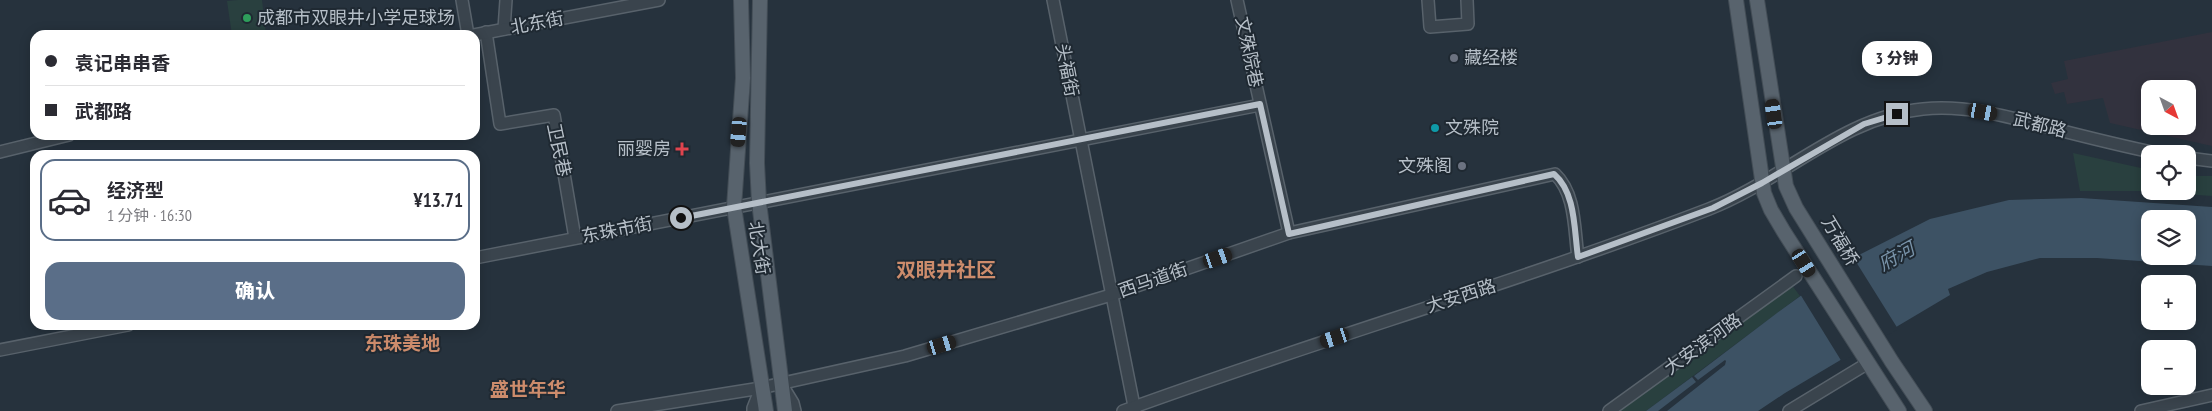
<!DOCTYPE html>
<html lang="zh">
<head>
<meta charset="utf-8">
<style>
  body { margin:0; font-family:"PT Sans Narrow","Noto Sans SC",sans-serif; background:#f7f7f7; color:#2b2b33; height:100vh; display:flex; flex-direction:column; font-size:19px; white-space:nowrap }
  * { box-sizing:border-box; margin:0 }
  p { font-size:16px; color:#7c7c81 }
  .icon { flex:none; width:28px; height:28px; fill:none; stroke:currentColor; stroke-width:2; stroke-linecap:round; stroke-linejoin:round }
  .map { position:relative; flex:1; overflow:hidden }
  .details { position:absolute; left:30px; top:150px; width:450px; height:180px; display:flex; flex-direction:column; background:#fff; border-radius:15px; box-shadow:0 2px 12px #0003 }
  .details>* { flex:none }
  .hud { position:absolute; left:30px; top:30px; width:450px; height:110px; border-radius:15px; box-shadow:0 2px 12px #0003; display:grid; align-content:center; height:110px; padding:0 15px; background:#fff }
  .needle { width:32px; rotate:139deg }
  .tools { position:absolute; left:2141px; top:80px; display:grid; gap:10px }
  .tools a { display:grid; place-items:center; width:55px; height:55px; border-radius:10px; background:#fff; box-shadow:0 2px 12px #0003; font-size:25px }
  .end { position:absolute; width:22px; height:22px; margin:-11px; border:6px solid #b6bfc8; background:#111; box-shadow:0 0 0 2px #111 }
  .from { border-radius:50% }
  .bubble { position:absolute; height:35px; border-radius:15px; background:#fff; box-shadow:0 2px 12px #0003; font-size:16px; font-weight:800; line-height:35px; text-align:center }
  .car { position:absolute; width:15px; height:30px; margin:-15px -8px; border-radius:6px; box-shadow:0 0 4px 1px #0007; background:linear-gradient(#222 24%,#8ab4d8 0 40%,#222 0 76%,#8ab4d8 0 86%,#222 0) }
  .hud b { display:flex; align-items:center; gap:18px; height:48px; font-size:19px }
  .hud b+b { border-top:1px solid #e1e1e2 }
  .hud i { width:12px; height:12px; background:#2b2b33 }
  ul { padding:9px 0 0; list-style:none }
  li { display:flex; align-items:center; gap:15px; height:82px; margin:0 10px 8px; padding:0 5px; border:2px solid transparent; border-radius:15px }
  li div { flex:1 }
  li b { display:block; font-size:19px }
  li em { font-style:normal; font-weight:800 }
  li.active { border-color:#5a6e88 }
  li>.icon { width:45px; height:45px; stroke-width:1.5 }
  .cta { display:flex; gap:10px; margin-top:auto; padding:10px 15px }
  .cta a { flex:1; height:58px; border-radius:15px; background:#5a6e88; color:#fff; font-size:20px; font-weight:800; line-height:58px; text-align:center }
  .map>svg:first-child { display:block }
  .medical { fill:#32323e; fill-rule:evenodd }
  .green { fill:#29403f }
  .water { fill:#3d5264; fill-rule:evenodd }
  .pier { fill:#26323d }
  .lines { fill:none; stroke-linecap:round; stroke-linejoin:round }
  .minor-casing { stroke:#58626b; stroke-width:14 }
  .major-casing { stroke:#434d56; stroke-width:16 }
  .minor { stroke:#3a444d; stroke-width:11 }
  .major { stroke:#58636d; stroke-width:14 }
  .route { stroke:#b6bfc8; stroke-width:6 }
  .leisure-dot { fill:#2e9e5b; stroke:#1f2932; stroke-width:2 }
  .worship-dot { fill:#6b7280; stroke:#1f2932; stroke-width:2 }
  .culture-dot { fill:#0f9aa8; stroke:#1f2932; stroke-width:2 }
  .health-dot { fill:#e0444e; stroke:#1f2932; stroke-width:2 }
  .labels { text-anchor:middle; stroke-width:4; stroke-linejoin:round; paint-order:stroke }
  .poi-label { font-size:18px; fill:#b6bfc8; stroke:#1f2932; text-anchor:start }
  .street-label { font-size:18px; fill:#b6bfc8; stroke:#1f2932 }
  .water-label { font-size:19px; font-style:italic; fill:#7993a9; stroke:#1f2932 }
  .neighbourhood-label { font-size:19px; font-weight:bold; fill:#cd8c6c; stroke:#1f2932 }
  .quarter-label { font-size:20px; font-weight:bold; fill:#cd8c6c; stroke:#1f2932 }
</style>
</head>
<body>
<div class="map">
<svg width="2212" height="411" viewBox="0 0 2212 411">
  <rect width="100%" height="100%" fill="#26323d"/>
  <path class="medical" d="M 2212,32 L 2212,146 L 2110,123 L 2103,98 L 2067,104 L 2064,92 L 2055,94 L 2051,83 L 2068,79 L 2064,61 ZM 2150,89 L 2188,89 L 2188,126 L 2150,126 Z"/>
  <g class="green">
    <path d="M 238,0 L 262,0 L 266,35 L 232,35 L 227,1 Z"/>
    <path d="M 2073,153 L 2150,170 L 2150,191 L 2188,191 L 2188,176 L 2212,176 L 2212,196 L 2142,191 L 2080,191 Z"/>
    <path d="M 1791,284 L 1800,296 L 1646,411 L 1615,411 Z"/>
  </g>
  <g class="water">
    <path d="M 2081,198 L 2212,207 L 2212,266 L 2097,258 L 2040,258 L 1987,272 L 1948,289 L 1950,295 L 1785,393 L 1758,411 L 1667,411 L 1725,365 L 1726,361 L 1725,360 L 1698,380 L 1694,376 L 1777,313 L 1853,258 L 1930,219 L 2009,200 ZM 2150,219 L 2188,219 L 2188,256 L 2150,256 Z"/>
    <path d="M 1692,377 L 1696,382 L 1658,411 L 1646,411 Z"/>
  </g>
  <path class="pier" d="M 1853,257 L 1898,329 L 1842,362 L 1800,294 Z"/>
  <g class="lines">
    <g class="minor-casing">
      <g id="minor">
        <path d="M 462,0 L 468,35"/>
        <path d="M 1053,0 L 1135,411"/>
        <path d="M 1237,0 L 1289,233"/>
        <path d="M 1428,0 L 1430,27 L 1468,24 L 1467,0"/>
        <path d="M 504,29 L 506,0"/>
        <path d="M 486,32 L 500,124 L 554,115 L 575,238"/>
        <path d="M 474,35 L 659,0"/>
        <path d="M 0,152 L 69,135"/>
        <path d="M 2188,158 L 2212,161"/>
        <path d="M 475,258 L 1260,105"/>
        <path d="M 0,350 L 128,325"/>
        <path d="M 782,385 L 793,403 L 795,411"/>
        <path d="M 617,411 L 761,388 L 905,356 L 1111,295 L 1289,233 L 1555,174 C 1576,194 1574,229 1578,257"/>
        <path d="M 753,411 L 753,408 L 761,388"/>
        <path d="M 1123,411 C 1317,340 1516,283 1709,209 C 1782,181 1842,117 1923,109 C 1964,105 2003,115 2043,126 C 2082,136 2121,146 2161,154"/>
        <path d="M 1609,411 L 1796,276"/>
        <path d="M 1789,411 L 1868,363"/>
        <path d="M 2141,411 L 2212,395"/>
      </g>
    </g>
    <g class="major-casing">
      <g id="major">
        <path d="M 741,0 L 743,78 L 734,207 L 766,411"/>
        <path d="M 760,0 L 757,163 L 759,202 L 785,411"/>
        <path d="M 1736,0 L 1764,193 L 1771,210 L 1784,232 L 1899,411"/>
        <path d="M 1757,0 L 1786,186 L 1796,208 L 1892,362 L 1925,411"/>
      </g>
    </g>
    <use href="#minor" class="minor"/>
    <use href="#major" class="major"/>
  </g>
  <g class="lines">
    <path class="route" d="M 681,218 L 1260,104 L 1289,234 L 1554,174 C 1576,193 1574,230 1578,257 L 1713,208 L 1762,183 L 1864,124 L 1897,114"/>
  </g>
  <circle class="leisure-dot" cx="247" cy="18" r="5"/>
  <g class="worship-dot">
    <circle cx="1454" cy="58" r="5"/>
    <circle cx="1462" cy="166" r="5"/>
  </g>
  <circle class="culture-dot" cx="1435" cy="128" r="5"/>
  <path class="health-dot" d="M679.5 141.5h5v5h5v5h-5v5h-5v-5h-5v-5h5z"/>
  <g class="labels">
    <g class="poi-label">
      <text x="257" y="24">成都市双眼井小学足球场</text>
      <text x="1464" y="64">藏经楼</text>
      <text x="1445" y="134">文殊院</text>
      <text x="671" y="155" text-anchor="end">丽婴房</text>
      <text x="1452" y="172" text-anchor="end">文殊阁</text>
    </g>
    <g class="street-label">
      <text transform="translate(537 23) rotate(-11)" y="6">北东街</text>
      <text transform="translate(1249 52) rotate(78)" y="6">文殊院巷</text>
      <text transform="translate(1067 70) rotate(79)" y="6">头福街</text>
      <text transform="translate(2040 125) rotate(14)" y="6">武都路</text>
      <text transform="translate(559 150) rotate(78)" y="6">卫民巷</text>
      <text transform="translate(617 230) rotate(-11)" y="6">东珠市街</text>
      <text transform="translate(1840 241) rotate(59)" y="6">万福桥</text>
      <text transform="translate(759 248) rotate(81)" y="6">北大街</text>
      <text transform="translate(1153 280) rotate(-19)" y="6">西马道街</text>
      <text transform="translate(1461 296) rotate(-18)" y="6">大安西路</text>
      <text transform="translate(1703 344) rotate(-36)" y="6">大安滨河路</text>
    </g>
    <g class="water-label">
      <text transform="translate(1896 256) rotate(-29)" y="7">府河</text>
    </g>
    <g class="neighbourhood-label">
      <text x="402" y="350">东珠美地</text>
      <text x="528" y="396">盛世年华</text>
    </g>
    <g class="quarter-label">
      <text x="946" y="277">双眼井社区</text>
    </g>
  </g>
</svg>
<div class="tools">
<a><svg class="needle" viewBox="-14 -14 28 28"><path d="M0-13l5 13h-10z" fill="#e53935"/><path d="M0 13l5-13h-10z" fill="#7c7c81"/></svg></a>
<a><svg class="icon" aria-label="locate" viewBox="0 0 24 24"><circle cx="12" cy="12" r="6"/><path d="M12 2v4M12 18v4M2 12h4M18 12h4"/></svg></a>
<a><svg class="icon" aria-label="layers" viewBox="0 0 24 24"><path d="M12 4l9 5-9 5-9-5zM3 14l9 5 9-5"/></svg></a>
<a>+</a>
<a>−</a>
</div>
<i class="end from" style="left:681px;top:218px"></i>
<i class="end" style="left:1897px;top:114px"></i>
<div class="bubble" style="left:1862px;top:41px;width:70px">3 分钟</div>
<i class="car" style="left:1983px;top:112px;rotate:100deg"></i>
<i class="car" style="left:1774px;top:114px;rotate:352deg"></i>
<i class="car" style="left:739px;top:132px;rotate:185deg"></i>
<i class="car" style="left:1218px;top:258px;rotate:71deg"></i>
<i class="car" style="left:1804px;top:263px;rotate:148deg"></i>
<i class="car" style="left:1335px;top:338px;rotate:252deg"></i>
<i class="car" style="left:942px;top:345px;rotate:73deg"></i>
<div class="hud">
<b><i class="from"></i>袁记串串香</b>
<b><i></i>武都路</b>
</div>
<section class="details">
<ul>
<li class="active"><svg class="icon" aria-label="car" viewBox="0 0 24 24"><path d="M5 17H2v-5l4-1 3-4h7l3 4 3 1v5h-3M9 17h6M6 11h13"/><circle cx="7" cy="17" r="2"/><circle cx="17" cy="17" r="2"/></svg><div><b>经济型</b><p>1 分钟 · 16:30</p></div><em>¥13.71</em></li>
</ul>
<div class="cta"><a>确认</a></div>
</section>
</div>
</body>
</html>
